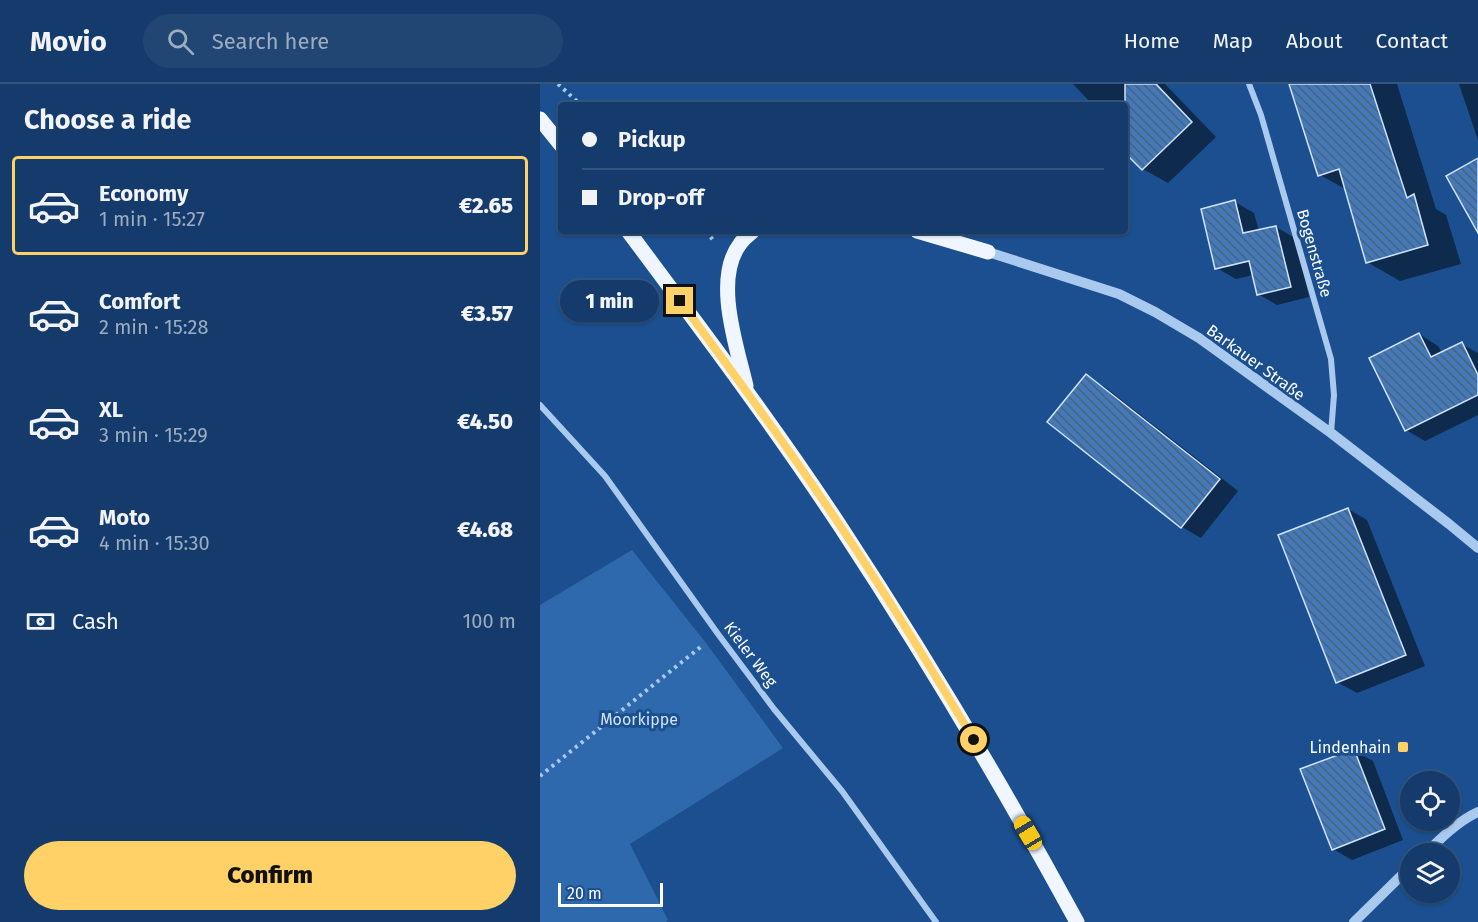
<!DOCTYPE html>
<html lang="en">
<head>
<meta charset="utf-8">
<style>
  body { margin:0; font-family:"Fira Sans",sans-serif; background:#214673; color:#f1f3f6; height:100vh; display:flex; flex-direction:column; font-size:22px; white-space:nowrap }
  * { box-sizing:border-box; margin:0 }
  p { font-size:20px; color:#9dadc1 }
  .icon { flex:none; width:33px; height:33px; fill:none; stroke:currentColor; stroke-width:2; stroke-linecap:round; stroke-linejoin:round }
  .map { position:relative; flex:1; overflow:hidden }
  .sheet { display:flex; flex-direction:column; background:#143b6b; width:540px }
  .sheet>* { flex:none }
  .banner { position:absolute; left:18px; top:18px; width:570px; height:132px; border-radius:6px; box-shadow:0 2px 4px #0004,0 0 0 2px #33557e; display:grid; align-content:center; height:132px; padding:0 24px; background:#143b6b }
  .tools { position:absolute; left:860px; top:687px; display:grid; gap:12px }
  .tools a { display:grid; place-items:center; width:60px; height:60px; border-radius:50%; background:#143b6b; box-shadow:0 2px 4px #0004,0 0 0 2px #33557e; font-size:30px }
  .scale { position:absolute; left:18px; bottom:15px; width:105px; box-sizing:border-box; padding-left:6px; border:3px solid #fff; border-top:0; font-size:16px; line-height:21px; white-space:nowrap; color:#fff; -webkit-text-stroke:4px #1b4f8f; paint-order:stroke }
  .end { position:absolute; width:27px; height:27px; margin:-14px; border:8px solid #ffd166; background:#111; box-shadow:0 0 0 3px #111 }
  .from { border-radius:50% }
  .bubble { position:absolute; height:42px; border-radius:21px; background:#143b6b; box-shadow:0 2px 4px #0004,0 0 0 2px #33557e; font-size:20px; font-weight:800; line-height:42px; text-align:center }
  .car { position:absolute; width:18px; height:36px; margin:-18px -9px; border-radius:8px; box-shadow:0 0 4px 2px #0007; background:linear-gradient(#f5c518 24%,#345 0 40%,#f5c518 0 76%,#345 0 86%,#f5c518 0) }
  .banner b { display:flex; align-items:center; gap:21px; height:57px; font-size:22px }
  .banner b+b { border-top:2px solid #33557e }
  .banner i { width:15px; height:15px; background:#f1f3f6 }
  ul { padding:0; list-style:none }
  li { display:flex; align-items:center; gap:18px; height:99px; margin:0 12px 9px; padding:0 12px; border:3px solid transparent; border-radius:6px }
  li div { flex:1 }
  li b { display:block; font-size:22px }
  li em { font-style:normal; font-weight:800 }
  li.current { border-color:#ffd166 }
  li>.icon { width:54px; height:54px; stroke-width:1.5 }
  h2 { padding:0 24px; font-size:27px; line-height:72px }
  .pay { display:flex; align-items:center; gap:15px; height:66px; padding:0 24px; font-size:22px }
  .pay p { margin-inline-start:auto }
  .cta { display:flex; gap:12px; margin-top:auto; padding:12px 24px }
  .cta a { flex:1; height:69px; border-radius:36px; background:#ffd166; color:#111; font-size:24px; font-weight:800; line-height:69px; text-align:center }
  header { display:flex; align-items:center; gap:36px; box-sizing:border-box; height:84px; padding:0 30px; background:#143b6b; border-bottom:2px solid #33557e }
  header strong { font-size:28px }
  nav { display:flex; gap:33px; margin-inline-start:auto; font-size:21px }
  .search { width:420px; height:54px; background:#214673; display:flex; align-items:center; gap:15px; box-sizing:border-box; padding:0 21px; border-radius:33px; color:#9dadc1; font-size:22px }
  main { display:flex; flex:1; min-height:0 }
  .map>svg:first-child { display:block }
  .garden { fill:#2e69ad }
  .shadow { fill:#0007 }
  .building { fill:url(#building-back-hatch); stroke:#cfe3fa; stroke-width:1.5 }
  .lines { fill:none; stroke-linecap:round; stroke-linejoin:round }
  .path { stroke:#a9c9ee; stroke-width:4; stroke-dasharray:3 4.5; stroke-linecap:butt }
  .minor { stroke:#a9c9ee; stroke-width:6 }
  .tertiary { stroke:#a9c9ee; stroke-width:10 }
  .primary { stroke:#f0f6ff; stroke-width:15 }
  .route { stroke:#ffd166; stroke-width:8 }
  .poi-dot { fill:#ffd166; stroke:#1b4f8f; stroke-width:2 }
  .labels { text-anchor:middle; stroke-width:6; stroke-linejoin:round; paint-order:stroke }
  .street-label { font-size:16px; fill:#fff; stroke:#1b4f8f }
  .park-label { font-size:16px; fill:#cfe3fa; stroke:#1b4f8f }
  .poi-label { font-size:16px; fill:#fff; stroke:#1b4f8f; text-anchor:end }
</style>
</head>
<body>
<header>
<strong>Movio</strong>
<div class="search"><svg class="icon" aria-label="search" viewBox="0 0 24 24"><circle cx="10" cy="10" r="6"/><path d="M15 15l6 6"/></svg>Search here</div>
<nav><a>Home</a><a>Map</a><a>About</a><a>Contact</a></nav>
</header>
<main>
<section class="sheet">
<h2>Choose a ride</h2>
<ul>
<li class="current"><svg class="icon" aria-label="car" viewBox="0 0 24 24"><path d="M5 17H2v-5l4-1 3-4h7l3 4 3 1v5h-3M9 17h6M6 11h13"/><circle cx="7" cy="17" r="2"/><circle cx="17" cy="17" r="2"/></svg><div><b>Economy</b><p>1 min · 15:27</p></div><em>€2.65</em></li>
<li><svg class="icon" aria-label="car" viewBox="0 0 24 24"><path d="M5 17H2v-5l4-1 3-4h7l3 4 3 1v5h-3M9 17h6M6 11h13"/><circle cx="7" cy="17" r="2"/><circle cx="17" cy="17" r="2"/></svg><div><b>Comfort</b><p>2 min · 15:28</p></div><em>€3.57</em></li>
<li><svg class="icon" aria-label="car" viewBox="0 0 24 24"><path d="M5 17H2v-5l4-1 3-4h7l3 4 3 1v5h-3M9 17h6M6 11h13"/><circle cx="7" cy="17" r="2"/><circle cx="17" cy="17" r="2"/></svg><div><b>XL</b><p>3 min · 15:29</p></div><em>€4.50</em></li>
<li><svg class="icon" aria-label="car" viewBox="0 0 24 24"><path d="M5 17H2v-5l4-1 3-4h7l3 4 3 1v5h-3M9 17h6M6 11h13"/><circle cx="7" cy="17" r="2"/><circle cx="17" cy="17" r="2"/></svg><div><b>Moto</b><p>4 min · 15:30</p></div><em>€4.68</em></li>
</ul>
<div class="pay"><svg class="icon" aria-label="cash" viewBox="0 0 24 24"><path d="M3 7h18v10H3z"/><circle cx="12" cy="12" r="2"/></svg>Cash<p>100 m</p></div>
<div class="cta"><a>Confirm</a></div>
</section>
<div class="map">
<svg width="938" height="838" viewBox="0 0 938 838">
  <defs>
    <pattern id="building-back-hatch" width="6" height="6" patternUnits="userSpaceOnUse" patternTransform="scale(1.5)"><rect width="6" height="6" fill="#4478b7"/><path d="M-1 5l2 2M0 0l6 6M5-1l2 2" fill="none" stroke="#486282"/></pattern>
  </defs>
  <rect width="100%" height="100%" fill="#1b4f8f"/>
  <path class="garden" d="M 92,466 L 166,559 L 243,664 L 90,760 L 128,836 L 126,838 L 0,838 L 0,521 Z"/>
  <g class="shadow">
    <path d="M 533,0 L 625,0 L 676,53 L 628,99 L 603,85 L 585,67 L 585,21 L 553,21 Z"/>
    <path d="M 751,0 L 857,0 L 896,125 L 906,131 L 921,180 L 860,197 L 827,178 L 807,106 L 780,91 Z"/>
    <path d="M 919,0 L 938,0 L 938,56 Z"/>
    <path d="M 695,118 L 714,129 L 719,147 L 736,143 L 755,154 L 769,213 L 737,221 L 718,210 L 713,191 L 696,195 L 677,184 Z"/>
    <path d="M 879,250 L 898,262 L 902,269 L 921,260 L 938,269 L 938,331 L 885,357 L 866,346 Z"/>
    <path d="M 546,292 L 565,303 L 698,407 L 661,454 L 642,443 Z"/>
    <path d="M 808,425 L 827,436 L 885,582 L 817,609 L 797,598 Z"/>
    <path d="M 813,666 L 833,677 L 863,756 L 812,776 L 793,765 Z"/>
  </g>
  <g class="building">
    <path d="M 585,0 L 616,0 L 652,38 L 602,86 L 585,69 Z"/>
    <path d="M 749,0 L 830,0 L 867,114 L 874,110 L 888,161 L 826,179 L 799,85 L 778,92 Z"/>
    <path d="M 938,74 L 938,149 L 906,92 Z"/>
    <path d="M 695,116 L 703,149 L 736,142 L 751,203 L 717,211 L 709,177 L 675,185 L 661,125 Z"/>
    <path d="M 879,249 L 891,273 L 922,258 L 938,291 L 938,311 L 865,347 L 829,274 Z"/>
    <path d="M 546,290 L 680,395 L 641,444 L 507,338 Z"/>
    <path d="M 808,424 L 866,571 L 796,599 L 738,451 Z"/>
    <path d="M 814,665 L 845,745 L 792,766 L 760,685 Z"/>
  </g>
  <g class="lines">
    <g class="path">
      <path d="M 18,0 L 41,21"/>
      <path d="M 166,147 L 173,156"/>
      <path d="M 0,692 L 163,561"/>
    </g>
    <g class="minor">
      <path d="M 709,0 L 721,31 L 791,275 L 794,311 L 791,349"/>
      <path d="M 0,321 L 65,392 L 178,550 L 234,625 L 302,707 L 396,838"/>
    </g>
    <g class="tertiary">
      <path d="M 448,168 L 579,210 L 615,228 L 659,254 L 791,349 L 909,440 L 938,464"/>
      <path d="M 885,770 C 900,755 918,737 938,728"/>
      <path d="M 814,838 L 870,783"/>
    </g>
    <g class="primary">
      <path d="M 0,35 L 21,61"/>
      <path d="M 88,147 C 161,245 235,343 302,445 C 386,573 464,704 537,838"/>
      <path d="M 377,147 L 448,168"/>
      <path d="M 206,302 C 197,263 173,195 200,160 C 203,155 209,151 213,147"/>
    </g>
  </g>
  <g class="lines">
    <path class="route" d="M 140,217 C 195,291 250,366 301,443 C 348,513 391,584 434,656"/>
  </g>
  <rect class="poi-dot" x="857" y="657" width="12" height="12" rx="3"/>
  <g class="labels">
    <g class="street-label">
      <text transform="translate(775 169) rotate(74)" y="6">Bogenstraße</text>
      <text transform="translate(716 278) rotate(36)" y="6">Barkauer Straße</text>
      <text transform="translate(211 570) rotate(53)" y="6">Kieler Weg</text>
    </g>
    <g class="park-label">
      <text x="99" y="641">Moorkippe</text>
    </g>
    <g class="poi-label">
      <text x="851" y="669">Lindenhain</text>
    </g>
  </g>
</svg>
<div class="tools">
<a><svg class="icon" aria-label="locate" viewBox="0 0 24 24"><circle cx="12" cy="12" r="6"/><path d="M12 2v4M12 18v4M2 12h4M18 12h4"/></svg></a>
<a><svg class="icon" aria-label="layers" viewBox="0 0 24 24"><path d="M12 4l9 5-9 5-9-5zM3 14l9 5 9-5"/></svg></a>
</div>
<div class="scale">20 m</div>
<i class="end from" style="left:434px;top:656px"></i>
<i class="end" style="left:140px;top:217px"></i>
<div class="bubble" style="left:20px;top:196px;width:99px">1 min</div>
<i class="car" style="left:488px;top:749px;rotate:329deg"></i>
<div class="banner">
<b><i class="from"></i>Pickup</b>
<b><i></i>Drop-off</b>
</div>
</div>
</main>
</body>
</html>
